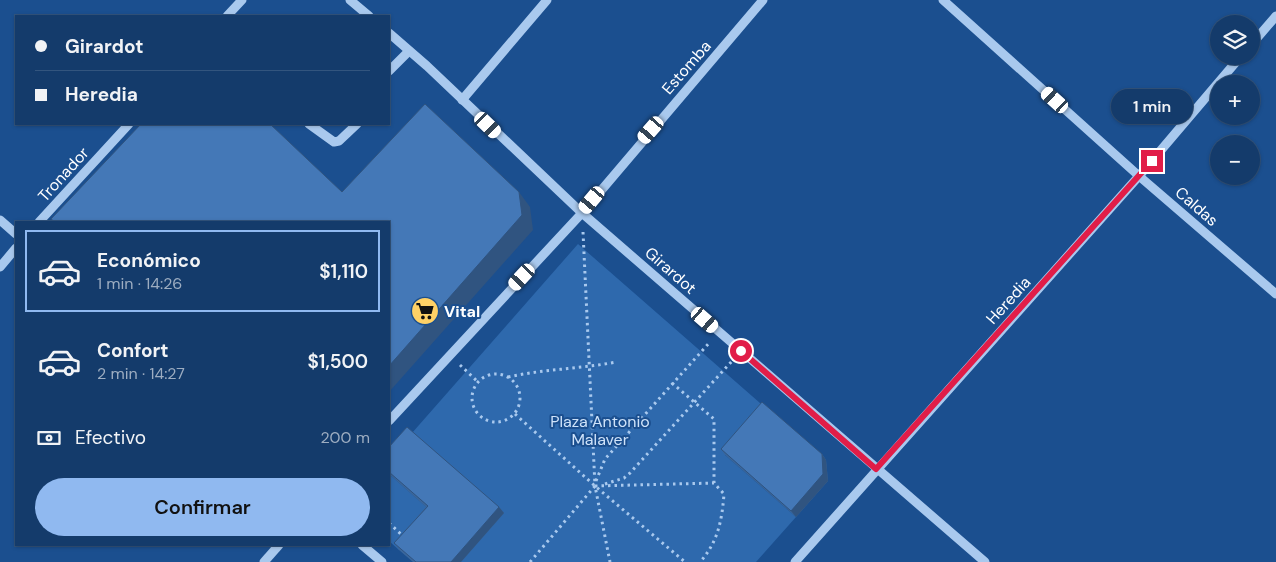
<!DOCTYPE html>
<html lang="es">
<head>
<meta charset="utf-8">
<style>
  body { margin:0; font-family:"DM Sans",sans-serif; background:#1d4271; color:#f1f3f6; height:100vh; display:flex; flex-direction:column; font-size:19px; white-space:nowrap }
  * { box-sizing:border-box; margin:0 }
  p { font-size:16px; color:#9dadc1 }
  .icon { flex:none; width:28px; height:28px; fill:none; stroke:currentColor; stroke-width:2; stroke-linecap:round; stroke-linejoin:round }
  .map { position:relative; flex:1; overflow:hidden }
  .details { position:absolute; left:15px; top:221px; width:375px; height:325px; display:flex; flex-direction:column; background:#143b6b; border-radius:0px; box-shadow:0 1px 4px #0004,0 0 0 1px #33557e }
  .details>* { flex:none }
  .banner { position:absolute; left:15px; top:15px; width:375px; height:110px; border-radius:0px; box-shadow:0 1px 4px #0004,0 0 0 1px #33557e; display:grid; align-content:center; height:110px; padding:0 20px; background:#143b6b }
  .buttons { position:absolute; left:1210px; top:15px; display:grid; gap:10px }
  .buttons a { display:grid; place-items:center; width:50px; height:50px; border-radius:50%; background:#143b6b; box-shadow:0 1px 4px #0004,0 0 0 1px #33557e; font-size:25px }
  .end { position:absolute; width:22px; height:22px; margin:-11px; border:6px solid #e11d48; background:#fff; box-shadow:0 0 0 2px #fff }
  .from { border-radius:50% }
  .bubble { position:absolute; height:35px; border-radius:18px; background:#143b6b; box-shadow:0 1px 4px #0004,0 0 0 1px #33557e; font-size:16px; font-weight:600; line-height:35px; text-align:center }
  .car { position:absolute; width:15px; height:30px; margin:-15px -8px; border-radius:6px; box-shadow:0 0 4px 1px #0007; background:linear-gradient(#fff 24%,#345 0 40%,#fff 0 76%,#345 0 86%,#fff 0) }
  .banner b { display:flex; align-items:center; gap:18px; height:48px; font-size:19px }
  .banner b+b { border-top:1px solid #33557e }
  .banner i { width:12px; height:12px; background:#f1f3f6 }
  ul { padding:9px 0 0; list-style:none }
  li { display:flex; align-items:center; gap:15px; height:82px; margin:0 10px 8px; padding:0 10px; border:2px solid transparent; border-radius:0px }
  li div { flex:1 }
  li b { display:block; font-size:19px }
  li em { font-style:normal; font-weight:600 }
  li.selected { border-color:#90b9f0 }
  li>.icon { width:45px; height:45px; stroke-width:1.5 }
  .pay { display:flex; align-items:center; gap:12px; height:55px; padding:0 20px; font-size:19px }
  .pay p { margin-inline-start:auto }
  .button { display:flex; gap:10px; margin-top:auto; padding:10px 20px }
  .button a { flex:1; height:58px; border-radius:30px; background:#90b9f0; color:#111; font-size:20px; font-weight:600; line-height:58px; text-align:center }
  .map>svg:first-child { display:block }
  .green { fill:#2e69ad }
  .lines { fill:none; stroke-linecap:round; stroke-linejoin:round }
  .path { stroke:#a9c9ee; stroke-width:3; stroke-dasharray:2.5 4; stroke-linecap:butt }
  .minor { stroke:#a9c9ee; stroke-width:9 }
  .wall { fill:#3a679d }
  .shaded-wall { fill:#305480 }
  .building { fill:#4478b7; stroke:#305480 }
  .route { stroke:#e11d48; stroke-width:6 }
  .labels { text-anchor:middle; stroke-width:4; stroke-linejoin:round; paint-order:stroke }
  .street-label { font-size:16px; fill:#fff; stroke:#1b4f8f }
  .poi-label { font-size:16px; font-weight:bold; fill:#fff; stroke:#1b4f8f; text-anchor:start }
  .park-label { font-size:16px; fill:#cfe3fa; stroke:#1b4f8f }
</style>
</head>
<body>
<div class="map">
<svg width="1276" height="562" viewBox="0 0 1276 562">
  <rect width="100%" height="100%" fill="#1b4f8f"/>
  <g class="green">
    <path d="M 578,244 L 767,409 L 725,455 L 796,517 L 756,562 L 461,562 L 412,433 Z"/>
    <path d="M 389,474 L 432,512 L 399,550 L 389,541 Z"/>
  </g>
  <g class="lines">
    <g class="path">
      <path d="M 583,232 L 595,486"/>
      <path d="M 460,365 L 478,382"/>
      <circle cx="496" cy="398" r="24"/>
      <path d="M 508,377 C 544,369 580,369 616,362"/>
      <path d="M 672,383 L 714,419 L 714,483"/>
      <path d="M 515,414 L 595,486 L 685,562"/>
      <path d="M 596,481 L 605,459 L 710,342"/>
      <path d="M 605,484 L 624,478 L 630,473 L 732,361"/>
      <path d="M 595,486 L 714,483 L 724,494 C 722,520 718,542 700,562"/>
      <path d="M 389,523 L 403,536"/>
      <path d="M 530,562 L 595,486 L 610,562"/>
    </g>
    <g class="minor">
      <path d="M 350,0 L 369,16"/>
      <path d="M 943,0 L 1139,176 L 1276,294"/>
      <path d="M 227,16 L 242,0"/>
      <path d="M 389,33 L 427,66 L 582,213 L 985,562"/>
      <path d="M 1251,45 L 1276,16"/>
      <path d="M 389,71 L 409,51"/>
      <path d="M 462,100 L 547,0"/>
      <path d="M 309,124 L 334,142 L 339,141 L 357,124"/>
      <path d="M 0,220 L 16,234"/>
      <path d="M 39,222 L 129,124"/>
      <path d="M 0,267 L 16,248"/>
      <path d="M 389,421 L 582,213 L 763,0"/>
      <path d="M 362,545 L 382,562"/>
      <path d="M 264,562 L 279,545"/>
      <path d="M 795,562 L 1139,176 L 1241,56"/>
    </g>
  </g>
  <g class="wall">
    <path d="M 389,447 L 499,507 L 504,513 L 461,562 L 413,562 L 399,550 L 394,543 L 426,507 L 389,474 Z"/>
    <path d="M 721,449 L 822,454 L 826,460 L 828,481 L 796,517 L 725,455 Z"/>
  </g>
  <g class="shaded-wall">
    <path d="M 519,192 L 530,207 L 533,230 L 389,392 L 389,366 Z"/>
    <path d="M 822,454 L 826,460 L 828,481 L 796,517 L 791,511 Z"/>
    <path d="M 499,507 L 504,513 L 461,562 L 451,562 Z"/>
  </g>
  <g class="building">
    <path d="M 425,104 L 519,192 L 522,215 L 389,366 L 389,222 L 55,222 L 51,219 L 141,124 L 270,124 L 342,192 Z"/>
    <path d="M 762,402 L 822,454 L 823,474 L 791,511 L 721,449 Z"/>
    <path d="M 407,427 L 499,507 L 451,562 L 416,562 L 394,543 L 428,506 L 389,472 L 389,447 Z"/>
  </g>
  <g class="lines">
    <path class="route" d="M 741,351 L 876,469 L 1152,161"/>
  </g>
  <defs>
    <g id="supermarket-disc" transform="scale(1.4375)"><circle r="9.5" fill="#ffd166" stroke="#1b4f8f"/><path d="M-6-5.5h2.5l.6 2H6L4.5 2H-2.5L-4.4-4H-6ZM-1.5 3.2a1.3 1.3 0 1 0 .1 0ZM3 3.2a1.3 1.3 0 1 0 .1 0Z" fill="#111"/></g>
  </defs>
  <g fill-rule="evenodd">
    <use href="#supermarket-disc" x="425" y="311"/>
  </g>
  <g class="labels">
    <g class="street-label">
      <text transform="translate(686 67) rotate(-49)" y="6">Estomba</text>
      <text transform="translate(63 174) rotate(-48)" y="6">Tronador</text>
      <text transform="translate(1197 206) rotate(41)" y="6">Caldas</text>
      <text transform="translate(671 270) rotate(41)" y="6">Girardot</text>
      <text transform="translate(1008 300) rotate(-48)" y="6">Heredia</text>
    </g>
    <g class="poi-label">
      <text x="444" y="317">Vital</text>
    </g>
    <g class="park-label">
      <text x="600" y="427">Plaza Antonio<tspan x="600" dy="18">Malaver</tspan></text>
    </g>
  </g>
</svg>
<div class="buttons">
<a><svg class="icon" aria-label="layers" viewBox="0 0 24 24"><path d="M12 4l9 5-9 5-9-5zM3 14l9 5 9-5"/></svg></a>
<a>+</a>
<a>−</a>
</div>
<i class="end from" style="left:741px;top:351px"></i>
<i class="end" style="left:1152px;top:161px"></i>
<div class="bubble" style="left:1111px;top:89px;width:82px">1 min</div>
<i class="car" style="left:1055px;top:100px;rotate:312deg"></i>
<i class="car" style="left:488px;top:125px;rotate:134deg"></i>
<i class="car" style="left:651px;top:130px;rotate:221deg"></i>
<i class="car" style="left:592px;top:200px;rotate:220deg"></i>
<i class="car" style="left:522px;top:277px;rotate:223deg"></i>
<i class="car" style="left:705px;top:320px;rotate:131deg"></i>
<div class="banner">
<b><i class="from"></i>Girardot</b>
<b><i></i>Heredia</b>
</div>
<section class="details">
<ul>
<li class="selected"><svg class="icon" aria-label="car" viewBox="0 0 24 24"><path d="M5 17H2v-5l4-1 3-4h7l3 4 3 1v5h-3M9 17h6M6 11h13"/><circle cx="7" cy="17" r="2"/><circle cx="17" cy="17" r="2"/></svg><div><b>Económico</b><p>1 min · 14:26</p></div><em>$1,110</em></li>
<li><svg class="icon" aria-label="car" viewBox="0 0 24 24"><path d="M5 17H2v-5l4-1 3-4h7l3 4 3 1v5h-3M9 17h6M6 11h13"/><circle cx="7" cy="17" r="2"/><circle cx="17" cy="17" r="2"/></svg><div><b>Confort</b><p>2 min · 14:27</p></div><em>$1,500</em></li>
</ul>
<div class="pay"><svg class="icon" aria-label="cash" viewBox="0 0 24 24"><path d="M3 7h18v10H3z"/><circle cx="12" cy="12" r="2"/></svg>Efectivo<p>200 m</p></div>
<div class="button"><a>Confirmar</a></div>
</section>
</div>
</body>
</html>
